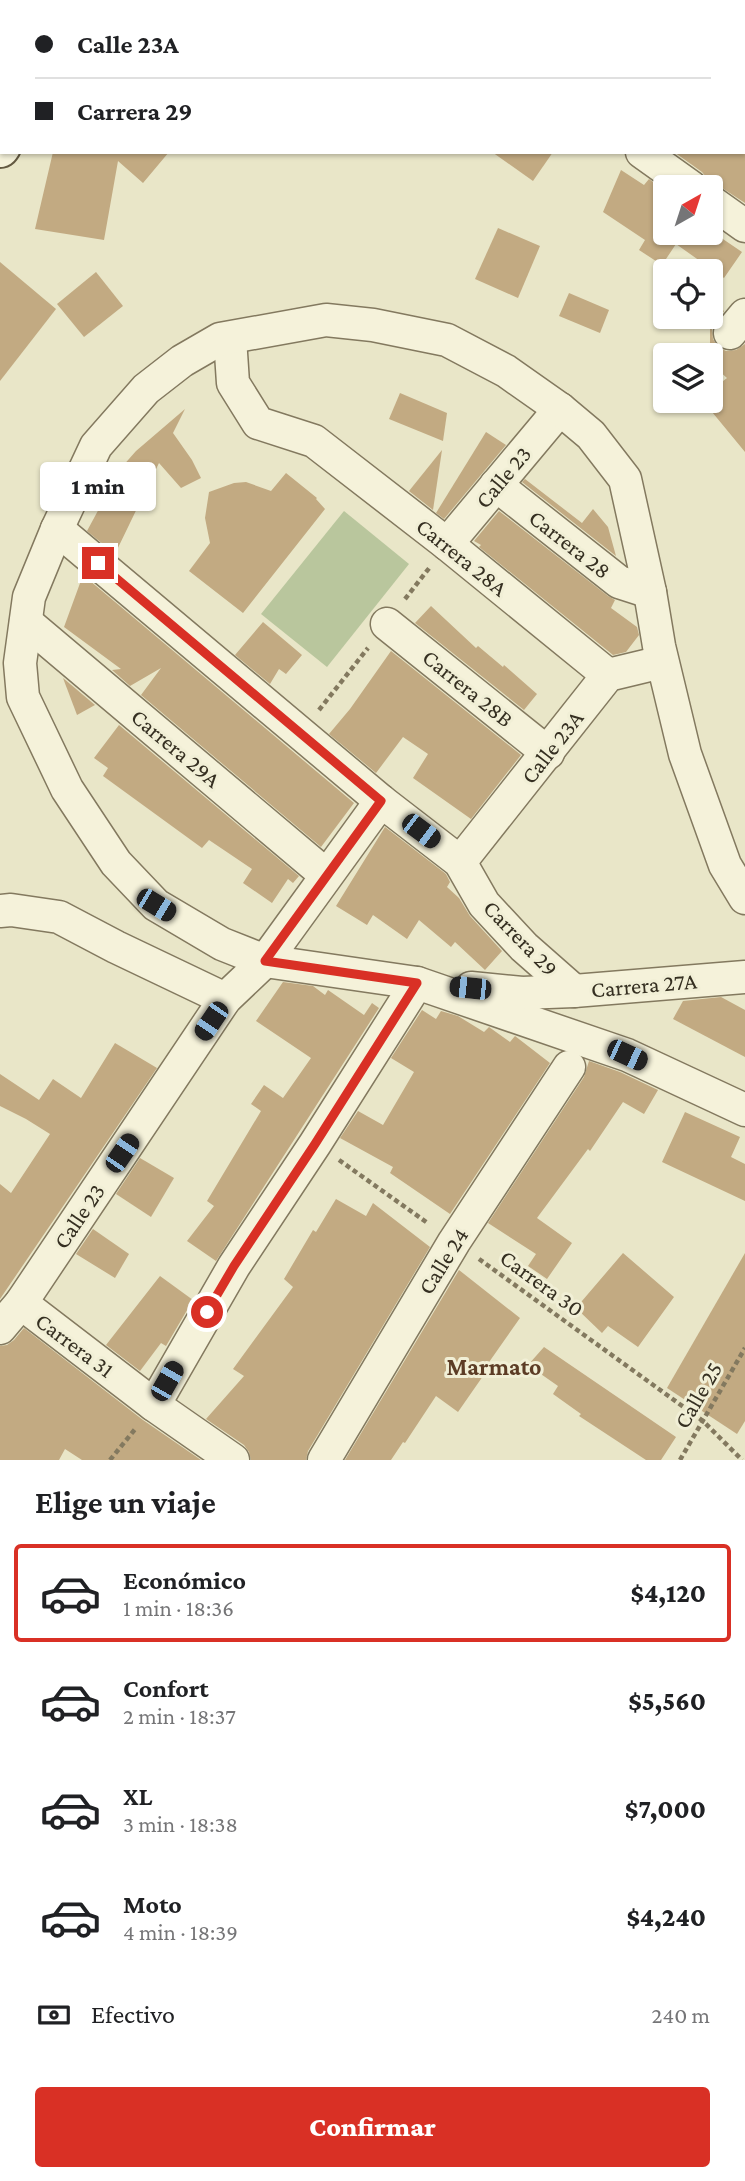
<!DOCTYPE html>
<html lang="es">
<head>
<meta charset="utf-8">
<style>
  body { margin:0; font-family:"Crimson Pro",serif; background:#f6f6f6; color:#202124; height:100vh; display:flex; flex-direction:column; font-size:26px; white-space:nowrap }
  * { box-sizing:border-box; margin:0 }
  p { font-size:23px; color:#757577 }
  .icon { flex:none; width:38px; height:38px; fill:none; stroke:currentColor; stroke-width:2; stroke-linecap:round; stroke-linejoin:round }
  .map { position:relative; height:1460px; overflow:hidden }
  .drawer { display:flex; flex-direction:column; background:#fff; flex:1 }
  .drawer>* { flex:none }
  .banner { position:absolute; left:0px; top:0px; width:746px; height:154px; box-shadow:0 2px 5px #0004; display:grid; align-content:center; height:154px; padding:0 35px; background:#fff }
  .needle { width:46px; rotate:39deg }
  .buttons { position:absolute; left:653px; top:175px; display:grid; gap:14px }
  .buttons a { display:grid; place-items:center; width:70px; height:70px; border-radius:7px; background:#fff; box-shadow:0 2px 5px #0004; font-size:35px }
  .end { position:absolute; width:32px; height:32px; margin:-16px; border:9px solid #d93025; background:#fff; box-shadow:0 0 0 4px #fff }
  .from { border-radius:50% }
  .bubble { position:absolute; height:49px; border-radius:7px; background:#fff; box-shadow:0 2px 5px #0004; font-size:23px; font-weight:800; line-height:49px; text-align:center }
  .car { position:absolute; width:21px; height:42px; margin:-21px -10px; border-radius:9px; box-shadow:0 0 5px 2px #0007; background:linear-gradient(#222 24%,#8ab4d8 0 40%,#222 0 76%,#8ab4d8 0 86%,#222 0) }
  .banner b { display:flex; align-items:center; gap:24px; height:66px; font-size:26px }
  .banner b+b { border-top:2px solid #e0e0e0 }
  .banner i { width:18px; height:18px; background:#202124 }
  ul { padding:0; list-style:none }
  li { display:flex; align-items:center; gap:21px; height:98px; margin:0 14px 10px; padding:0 21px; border:4px solid transparent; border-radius:7px }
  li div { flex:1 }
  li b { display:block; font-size:26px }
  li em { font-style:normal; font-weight:800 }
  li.selected { border-color:#d93025 }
  li>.icon { width:63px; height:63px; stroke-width:1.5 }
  h2 { padding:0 35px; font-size:32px; line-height:84px }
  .pay { display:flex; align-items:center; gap:18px; height:77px; padding:0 35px; font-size:26px }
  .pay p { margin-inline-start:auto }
  .action { display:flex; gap:14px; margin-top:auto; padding:14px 35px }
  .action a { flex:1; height:80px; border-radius:7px; background:#d93025; color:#fff; font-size:28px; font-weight:800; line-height:80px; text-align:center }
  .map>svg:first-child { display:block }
  .green { fill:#b9c69d }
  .building { fill:#c2aa82 }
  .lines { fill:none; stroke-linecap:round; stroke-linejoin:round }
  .street-casing { stroke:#83795f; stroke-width:35 }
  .secondary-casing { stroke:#645a42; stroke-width:42 }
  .path { stroke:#83795f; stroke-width:4.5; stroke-dasharray:5 3.5; stroke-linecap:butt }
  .street { stroke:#f5f2da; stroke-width:32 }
  .secondary { stroke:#f5f2da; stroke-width:38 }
  .route { stroke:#d93025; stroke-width:9 }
  .labels { text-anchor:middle; stroke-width:6; stroke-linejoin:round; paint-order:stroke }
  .street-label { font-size:23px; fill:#352f21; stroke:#f1efd6 }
  .neighbourhood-label { font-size:24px; font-weight:bold; fill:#5c3c25; stroke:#f1efd6 }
</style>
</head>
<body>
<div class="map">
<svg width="745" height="1460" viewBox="0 0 745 1460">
  <rect width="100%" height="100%" fill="#e9e6c8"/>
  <path class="green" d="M 344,511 L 409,564 L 327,667 L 261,614 Z"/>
  <g class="building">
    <path d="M 53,152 L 169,152 L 143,183 L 118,161 L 104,240 L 35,229 Z"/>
    <path d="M 492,152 L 553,152 L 533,181 Z"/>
    <path d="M 674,152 L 745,152 L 745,203 L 707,178 L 702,172 Z"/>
    <path d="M 621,170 L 644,185 L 649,179 L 665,191 L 665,233 L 714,233 L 742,252 L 724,278 L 676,244 L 662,265 L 639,250 L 645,240 L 603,212 Z"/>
    <path d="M 498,228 L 540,246 L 518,298 L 475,279 Z"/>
    <path d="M 0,262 L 56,309 L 0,381 Z"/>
    <path d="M 96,272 L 123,306 L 84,337 L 57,304 Z"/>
    <path d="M 569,293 L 609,310 L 600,333 L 559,316 Z"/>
    <path d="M 710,300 L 724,311 L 712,329 L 713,339 L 718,347 L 726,351 L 736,350 L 745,344 L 745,452 L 703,401 L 710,401 L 710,391 L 727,378 L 710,363 Z"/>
    <path d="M 400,393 L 447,413 L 443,441 L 389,419 Z"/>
    <path d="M 185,409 L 173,433 L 192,460 L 201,478 L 181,488 L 159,463 L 115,554 L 87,531 L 121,468 L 136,451 Z"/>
    <path d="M 486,432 L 506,445 L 444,519 L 436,513 Z"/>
    <path d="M 442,450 L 433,510 L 409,491 Z"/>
    <path d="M 286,473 L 317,498 L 316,499 L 325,509 L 243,613 L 189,571 L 210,543 L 205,518 L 209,492 L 234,483 L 246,482 L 271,491 Z"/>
    <path d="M 525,479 L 582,523 L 593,509 L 608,527 L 616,556 L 522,482 Z"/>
    <path d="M 499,511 L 608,596 L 615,600 L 611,608 L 637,627 L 639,635 L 626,652 L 613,655 L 479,547 L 481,545 L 474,541 Z"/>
    <path d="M 83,575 L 354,803 L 321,847 L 141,695 L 161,668 L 130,686 L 112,670 L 121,669 L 64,627 Z"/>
    <path d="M 431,606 L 476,648 L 478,646 L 503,667 L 504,665 L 537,694 L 524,710 L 415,623 Z"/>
    <path d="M 263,622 L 302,655 L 286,674 L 279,669 L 270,684 L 235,655 Z"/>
    <path d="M 391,651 L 521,755 L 471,819 L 413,778 L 428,754 L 403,737 L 376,773 L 329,734 L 350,709 Z"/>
    <path d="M 63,678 L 95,705 L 77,715 Z"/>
    <path d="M 119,725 L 299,876 L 293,883 L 288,879 L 272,903 L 243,883 L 252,869 L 209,840 L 202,848 L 103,776 L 108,768 L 94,758 Z"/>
    <path d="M 385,827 L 446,874 L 450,882 L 447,887 L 459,898 L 470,916 L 502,951 L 485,970 L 455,942 L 451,947 L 419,920 L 407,939 L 373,915 L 367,925 L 336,906 Z"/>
    <path d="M 283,982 L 313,986 L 325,995 L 328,990 L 364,1015 L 372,1003 L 379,1008 L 216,1261 L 187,1241 L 214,1206 L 207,1201 L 261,1111 L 251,1104 L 264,1085 L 283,1098 L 311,1058 L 256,1021 Z"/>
    <path d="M 721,997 L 745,1010 L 745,1057 L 673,1019 L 683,1001 Z"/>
    <path d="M 422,1010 L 436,1019 L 441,1011 L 458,1016 L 484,1032 L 489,1027 L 510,1042 L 515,1036 L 550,1063 L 450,1214 L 390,1173 L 393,1167 L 340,1138 L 358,1111 L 383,1125 L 414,1072 L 391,1058 Z"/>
    <path d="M 115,1043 L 157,1068 L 0,1299 L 0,1184 L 11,1193 L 50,1134 L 26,1119 L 0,1106 L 0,1074 L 39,1100 L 53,1079 L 81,1098 Z"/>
    <path d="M 589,1061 L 620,1072 L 658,1090 L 644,1114 L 623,1102 L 590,1151 L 588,1149 L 537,1218 L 572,1243 L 547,1279 L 528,1266 L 536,1254 L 488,1223 L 584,1077 Z"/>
    <path d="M 685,1112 L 740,1137 L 731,1157 L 745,1164 L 745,1201 L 662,1162 Z"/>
    <path d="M 140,1158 L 174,1178 L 151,1217 L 116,1194 Z"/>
    <path d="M 336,1199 L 366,1216 L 373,1203 L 430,1247 L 308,1451 L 306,1460 L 251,1460 L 249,1452 L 244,1445 L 206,1419 L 244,1376 L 233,1369 L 293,1287 L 284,1279 L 313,1230 L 316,1232 Z"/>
    <path d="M 93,1229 L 129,1254 L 115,1278 L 76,1254 Z"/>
    <path d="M 623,1253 L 674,1297 L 638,1347 L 608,1326 L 602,1333 L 576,1308 Z"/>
    <path d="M 745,1253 L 745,1421 L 737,1434 L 667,1388 Z"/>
    <path d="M 459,1270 L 520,1318 L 487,1365 L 490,1366 L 458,1412 L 436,1396 L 405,1443 L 403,1442 L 391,1460 L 345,1460 Z"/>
    <path d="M 160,1276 L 193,1300 L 166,1346 L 161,1343 L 140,1371 L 106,1345 Z"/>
    <path d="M 24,1328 L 143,1420 L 201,1460 L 82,1460 L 65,1449 L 59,1460 L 0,1460 L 0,1346 L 7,1345 L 14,1340 Z"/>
    <path d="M 544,1347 L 676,1437 L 661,1460 L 646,1460 L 579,1416 L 581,1414 L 553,1394 L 558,1386 L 528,1365 Z"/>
  </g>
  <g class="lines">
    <g class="street-casing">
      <g id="street">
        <path d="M 429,0 L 432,2"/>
        <path d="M 561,2 L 562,0"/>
        <path d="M 642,152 L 691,187"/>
        <path d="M 710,201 L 745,226"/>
        <path d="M 730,333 L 745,315"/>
        <path d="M 230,338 L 233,383 L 258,423 L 314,441 L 447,544 L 608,675"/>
        <path d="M 496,485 L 619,582 L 650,592"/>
        <path d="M 57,529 L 381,801 L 460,862 L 484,904 L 524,947 L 574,991"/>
        <path d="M 447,544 L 560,409"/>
        <path d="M 26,622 L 326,875"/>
        <path d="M 387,624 L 548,753"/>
        <path d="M 460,862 L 608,675 L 662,662"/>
        <path d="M 745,898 L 725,865 L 685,754 L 659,646 L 650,592 L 625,479 L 591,435 L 560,409 L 506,371 L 447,340 L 373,325 L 326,320 L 220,339 L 182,361 L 146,389 L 96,446 L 57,529 L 29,597 L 20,663 L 23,697 L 67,789 L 116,863 L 156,905 L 222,944 L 265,961 L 417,983 L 627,1055 L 745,1110"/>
        <path d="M 0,911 L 11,910 L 59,917 L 116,947 L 225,999"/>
        <path d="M 471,988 L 522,993 L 574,991 L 745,977"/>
        <path d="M 21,1303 L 154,1405 L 233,1460"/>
        <path d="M 0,1328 L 21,1303 L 225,999 L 265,961 L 381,801"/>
        <path d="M 154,1405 L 234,1266 L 315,1144 L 417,983"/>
        <path d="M 324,1460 L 454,1242 L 569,1067"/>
      </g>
    </g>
    <g class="secondary-casing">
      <g id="secondary">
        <path d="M 163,2 L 164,0"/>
        <path d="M 0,148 L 2,145"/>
      </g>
    </g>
    <g class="path">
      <path d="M 405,599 L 430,567"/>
      <path d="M 319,710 L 368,648"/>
      <path d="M 339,1160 L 429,1224"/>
      <path d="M 479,1259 L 703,1421 L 742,1460"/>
      <path d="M 110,1460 L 136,1428"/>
      <path d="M 680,1460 L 745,1348"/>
    </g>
    <use href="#street" class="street"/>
    <use href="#secondary" class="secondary"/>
  </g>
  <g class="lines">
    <path class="route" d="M 98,563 L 381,801 L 265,961 L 417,983 L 315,1144 L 234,1266 L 207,1312"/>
  </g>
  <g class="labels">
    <g class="street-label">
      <text transform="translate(503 477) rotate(-50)" y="8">Calle 23</text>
      <text transform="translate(570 544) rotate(38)" y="8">Carrera 28</text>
      <text transform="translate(462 557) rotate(39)" y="8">Carrera 28A</text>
      <text transform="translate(468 688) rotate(39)" y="8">Carrera 28B</text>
      <text transform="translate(552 747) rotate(-52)" y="8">Calle 23A</text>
      <text transform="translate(176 748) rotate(40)" y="8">Carrera 29A</text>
      <text transform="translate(521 938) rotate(46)" y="8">Carrera 29</text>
      <text transform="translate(644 985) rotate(-5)" y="8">Carrera 27A</text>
      <text transform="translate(79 1216) rotate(-56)" y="8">Calle 23</text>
      <text transform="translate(443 1261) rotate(-58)" y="8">Calle 24</text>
      <text transform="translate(542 1283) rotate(36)" y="8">Carrera 30</text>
      <text transform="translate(75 1345) rotate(37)" y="8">Carrera 31</text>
      <text transform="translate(698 1395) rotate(-60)" y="8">Calle 25</text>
    </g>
    <g class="neighbourhood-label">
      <text x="494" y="1375">Marmato</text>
    </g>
  </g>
</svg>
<div class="buttons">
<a><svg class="needle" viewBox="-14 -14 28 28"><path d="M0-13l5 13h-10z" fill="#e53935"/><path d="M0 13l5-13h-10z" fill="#757577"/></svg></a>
<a><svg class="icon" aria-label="locate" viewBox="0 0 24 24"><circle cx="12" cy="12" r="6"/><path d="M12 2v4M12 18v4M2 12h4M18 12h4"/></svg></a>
<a><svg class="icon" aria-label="layers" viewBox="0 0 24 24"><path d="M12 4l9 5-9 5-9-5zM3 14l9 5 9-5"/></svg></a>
</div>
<i class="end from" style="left:207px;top:1312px"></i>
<i class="end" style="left:98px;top:563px"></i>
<div class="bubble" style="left:40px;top:462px;width:116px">1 min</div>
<i class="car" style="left:421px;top:831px;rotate:127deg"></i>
<i class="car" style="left:156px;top:905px;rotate:121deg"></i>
<i class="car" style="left:470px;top:988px;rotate:276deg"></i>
<i class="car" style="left:211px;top:1021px;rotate:214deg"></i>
<i class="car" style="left:627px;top:1055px;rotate:115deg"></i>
<i class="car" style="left:122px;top:1153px;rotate:34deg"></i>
<i class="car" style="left:167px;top:1381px;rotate:30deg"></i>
<div class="banner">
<b><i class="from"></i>Calle 23A</b>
<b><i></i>Carrera 29</b>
</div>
</div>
<section class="drawer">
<h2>Elige un viaje</h2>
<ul>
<li class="selected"><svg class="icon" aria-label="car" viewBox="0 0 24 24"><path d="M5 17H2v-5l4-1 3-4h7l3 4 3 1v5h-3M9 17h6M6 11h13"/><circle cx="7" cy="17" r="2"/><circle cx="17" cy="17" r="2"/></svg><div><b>Económico</b><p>1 min · 18:36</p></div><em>$4,120</em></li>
<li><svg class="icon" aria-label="car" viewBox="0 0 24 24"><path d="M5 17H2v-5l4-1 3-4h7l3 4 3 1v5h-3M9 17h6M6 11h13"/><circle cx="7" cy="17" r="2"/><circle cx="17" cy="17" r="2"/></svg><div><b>Confort</b><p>2 min · 18:37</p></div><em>$5,560</em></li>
<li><svg class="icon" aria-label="car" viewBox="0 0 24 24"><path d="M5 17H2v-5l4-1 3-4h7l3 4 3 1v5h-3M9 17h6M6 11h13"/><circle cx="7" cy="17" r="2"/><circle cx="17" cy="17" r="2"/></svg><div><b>XL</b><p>3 min · 18:38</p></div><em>$7,000</em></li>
<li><svg class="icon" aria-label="car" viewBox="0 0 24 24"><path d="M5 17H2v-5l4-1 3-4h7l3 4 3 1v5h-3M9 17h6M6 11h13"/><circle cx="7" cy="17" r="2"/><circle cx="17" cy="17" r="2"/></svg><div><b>Moto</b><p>4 min · 18:39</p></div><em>$4,240</em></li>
</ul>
<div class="pay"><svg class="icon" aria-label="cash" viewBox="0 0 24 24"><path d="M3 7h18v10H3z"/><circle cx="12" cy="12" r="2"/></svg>Efectivo<p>240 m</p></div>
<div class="action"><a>Confirmar</a></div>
</section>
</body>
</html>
